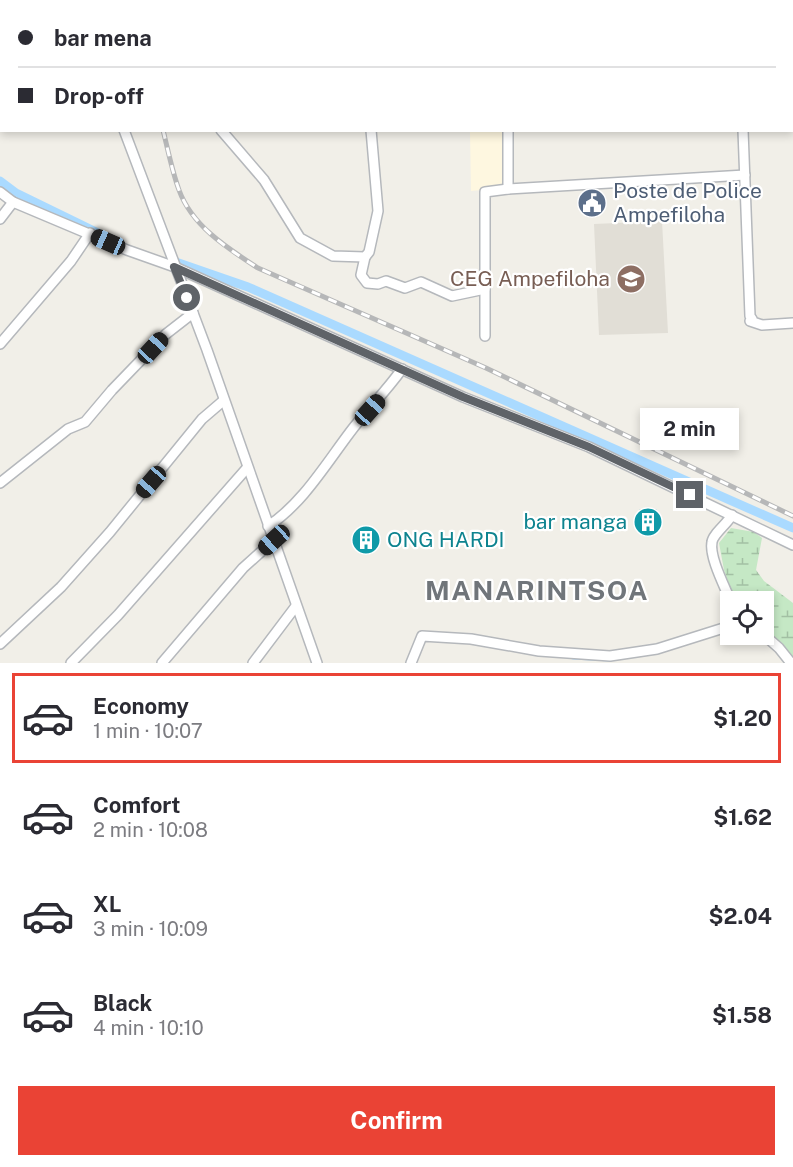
<!DOCTYPE html>
<html lang="en">
<head>
<meta charset="utf-8">
<style>
  body { margin:0; font-family:"Public Sans",sans-serif; background:#f2f2f3; color:#2b2b33; height:100vh; display:flex; flex-direction:column; font-size:22px; white-space:nowrap }
  * { box-sizing:border-box; margin:0 }
  p { font-size:20px; color:#7c7c81 }
  .icon { flex:none; width:33px; height:33px; fill:none; stroke:currentColor; stroke-width:2; stroke-linecap:round; stroke-linejoin:round }
  .map { position:relative; height:663px; overflow:hidden }
  .drawer { display:flex; flex-direction:column; background:#fff; flex:1 }
  .drawer>* { flex:none }
  .banner { position:absolute; left:0px; top:0px; width:794px; height:132px; box-shadow:0 3px 9px #0003; display:grid; align-content:center; height:132px; padding:0 18px; background:#fff }
  .controls { position:absolute; left:720px; top:591px; display:grid; gap:12px }
  .controls a { display:grid; place-items:center; width:54px; height:54px; border-radius:0px; background:#fff; box-shadow:0 3px 9px #0003; font-size:30px }
  .end { position:absolute; width:27px; height:27px; margin:-14px; border:8px solid #5f6368; background:#fff; box-shadow:0 0 0 3px #fff }
  .from { border-radius:50% }
  .bubble { position:absolute; height:42px; border-radius:0px; background:#fff; box-shadow:0 3px 9px #0003; font-size:20px; font-weight:700; line-height:42px; text-align:center }
  .car { position:absolute; width:18px; height:36px; margin:-18px -9px; border-radius:8px; box-shadow:0 0 4px 2px #0007; background:linear-gradient(#222 24%,#8ab4d8 0 40%,#222 0 76%,#8ab4d8 0 86%,#222 0) }
  .banner b { display:flex; align-items:center; gap:21px; height:57px; font-size:22px }
  .banner b+b { border-top:2px solid #e1e1e2 }
  .banner i { width:15px; height:15px; background:#2b2b33 }
  ul { padding:10px 0 0; list-style:none }
  li { display:flex; align-items:center; gap:18px; height:90px; margin:0 12px 9px; padding:0 6px; border:3px solid transparent; border-radius:0px }
  li div { flex:1 }
  li b { display:block; font-size:22px }
  li em { font-style:normal; font-weight:700 }
  li.on { border-color:#ea4335 }
  li>.icon { width:54px; height:54px; stroke-width:1.5 }
  .action { display:flex; gap:12px; margin-top:auto; padding:12px 18px }
  .action a { flex:1; height:69px; border-radius:0px; background:#ea4335; color:#fff; font-size:24px; font-weight:700; line-height:69px; text-align:center }
  .map>svg:first-child { display:block }
  .commercial { fill:#fef7e0 }
  .education { fill:#e1ded6 }
  .wetland { fill:url(#wetland-marsh) }
  .lines { fill:none; stroke-linecap:round; stroke-linejoin:round }
  .stream { stroke:#aadaff; stroke-width:3 }
  .canal { stroke:#aadaff; stroke-width:9 }
  .minor-casing { stroke:#b5b8bc; stroke-width:12 }
  .minor { stroke:#fff; stroke-width:9 }
  .rail-casing { stroke:#b6b7b8; stroke-width:5 }
  .rail { stroke:#fff; stroke-width:3; stroke-dasharray:9; stroke-linecap:butt }
  .route { stroke:#5f6368; stroke-width:8 }
  .labels { text-anchor:middle; stroke-width:4.5; stroke-linejoin:round; paint-order:stroke }
  .service-label { font-size:21px; fill:#4e5e75; stroke:#fff; text-anchor:start }
  .education-label { font-size:21px; fill:#785e54; stroke:#fff; text-anchor:end }
  .culture-label { font-size:21px; fill:#0d838f; stroke:#fff; text-anchor:end }
  .district-label { font-size:27px; font-weight:bold; letter-spacing:1.5px; fill:#70757a; stroke:#fff }
</style>
</head>
<body>
<div class="map">
<svg width="793" height="663" viewBox="0 0 793 663">
  <defs>
    <pattern id="wetland-marsh" width="20" height="14" patternUnits="userSpaceOnUse" patternTransform="scale(1.5)"><rect width="20" height="14" fill="#c5e8c5"/><path d="M1 5h8M5 5V1M11 12h8M15 12V8" fill="none" stroke="#a3c0a4"/></pattern>
  </defs>
  <rect width="100%" height="100%" fill="#f1efe8"/>
  <path class="commercial" d="M 470,131 L 506,131 L 505,188 L 471,191 Z"/>
  <path class="education" d="M 662,221 L 668,333 L 599,335 L 594,224 Z"/>
  <path class="wetland" d="M 731,528 L 754,532 L 762,538 L 756,570 L 764,581 L 793,603 L 793,657 L 782,643 L 764,630 L 764,602 L 735,601 L 724,570 L 719,543 Z"/>
  <g class="lines">
    <path class="stream" d="M 573,658 L 611,660"/>
    <g class="canal">
      <path d="M 0,181 L 16,193 L 98,233"/>
      <path d="M 170,260 L 248,287 L 793,528"/>
    </g>
    <g class="minor-casing">
      <g id="minor">
        <path d="M 73,0 L 74,2"/>
        <path d="M 82,0 L 83,2"/>
        <path d="M 146,0 L 147,2"/>
        <path d="M 198,0 L 199,2"/>
        <path d="M 689,0 L 765,0"/>
        <path d="M 124,2 L 127,0"/>
        <path d="M 499,2 L 499,0"/>
        <path d="M 792,40 L 793,40"/>
        <path d="M 0,77 L 2,76"/>
        <path d="M 124,130 L 207,350 L 317,663"/>
        <path d="M 221,130 L 264,180 L 300,238 L 333,256 L 365,257 L 369,252 L 378,211 L 371,130"/>
        <path d="M 743,130 L 750,316 L 752,319 L 750,321 L 762,325 L 793,323"/>
        <path d="M 508,189 L 508,130"/>
        <path d="M 0,192 L 13,202 L 127,250 L 175,267 L 463,397 L 589,447 L 793,545"/>
        <path d="M 0,219 L 13,202"/>
        <path d="M 365,257 L 361,275 L 367,283 L 378,284 L 386,281 L 405,288 L 421,282 L 452,296 L 485,289"/>
        <path d="M 485,336 L 485,192 L 508,189 L 745,175"/>
        <path d="M 0,344 L 71,261 L 90,233"/>
        <path d="M 0,483 L 68,429 L 85,422 L 112,390 L 166,334 L 193,313"/>
        <path d="M 268,526 C 303,504 329,459 354,427 C 370,407 387,390 402,369"/>
        <path d="M 731,602 C 725,587 709,557 712,542 C 713,534 727,524 732,515"/>
        <path d="M 763,634 L 779,648 L 791,663"/>
        <path d="M 0,644 L 61,587 L 110,532 L 202,419 L 223,401"/>
        <path d="M 71,663 L 118,615 L 247,468"/>
        <path d="M 162,663 L 243,568 L 274,540"/>
        <path d="M 253,663 L 296,606"/>
        <path d="M 411,663 L 422,636 L 471,639 L 539,651 L 610,656 L 657,649 L 730,626"/>
      </g>
    </g>
    <use href="#minor" class="minor"/>
    <g class="rail-casing">
      <g id="rail">
        <path d="M 129,0 L 129,2"/>
        <path d="M 163,130 C 168,150 172,171 179,190 C 192,226 227,248 258,268 L 486,368 L 793,516"/>
      </g>
    </g>
    <use href="#rail" class="rail"/>
  </g>
  <g class="lines">
    <path class="route" d="M 187,298 L 174,267 L 463,397 L 589,447 L 690,495"/>
  </g>
  <defs>
    <g id="civic-disc" transform="scale(1.5)"><circle r="9.5" fill="#5c6f8a" stroke="#fff"/><path d="M-.6-6.5H3V-4.5H.6V-3L4-1V1h2V6H-6V1h2V-1L-.6-3ZM-1.2 2.5V6h2.4V2.5Z" fill="#fff"/></g>
    <g id="school-disc" transform="scale(1.5)"><circle r="9.5" fill="#8d6e63" stroke="#fff"/><path d="M0-5L7-2L0 1L-7-2ZM-4 1L0 2.5L4 1V4Q0 6-4 4Z" fill="#fff"/></g>
    <g id="building-disc" transform="scale(1.5)"><circle r="9.5" fill="#0f9aa8" stroke="#fff"/><path d="M-4-6H4V6H1V3H-1V6H-4ZM-2.5-4.3h1.7v1.8h-1.7ZM.8-4.3h1.7v1.8H.8ZM-2.5-1h1.7V.8h-1.7ZM.8-1h1.7V.8H.8Z" fill="#fff"/></g>
  </defs>
  <g fill-rule="evenodd">
    <use href="#civic-disc" x="592" y="203"/>
    <use href="#school-disc" x="631" y="279"/>
    <use href="#building-disc" x="648" y="522"/>
    <use href="#building-disc" x="366" y="540"/>
  </g>
  <g class="labels">
    <g class="service-label">
      <text x="613" y="198">Poste de Police<tspan x="613" dy="24">Ampefiloha</tspan></text>
    </g>
    <g class="education-label">
      <text x="610" y="286">CEG Ampefiloha</text>
    </g>
    <g class="culture-label">
      <text x="627" y="529">bar manga</text>
      <text x="387" y="547" text-anchor="start">ONG HARDI</text>
    </g>
    <g class="district-label">
      <text x="537" y="600">MANARINTSOA</text>
    </g>
  </g>
</svg>
<div class="controls">
<a><svg class="icon" aria-label="locate" viewBox="0 0 24 24"><circle cx="12" cy="12" r="6"/><path d="M12 2v4M12 18v4M2 12h4M18 12h4"/></svg></a>
</div>
<i class="end from" style="left:187px;top:298px"></i>
<i class="end" style="left:690px;top:495px"></i>
<div class="bubble" style="left:640px;top:408px;width:99px">2 min</div>
<i class="car" style="left:108px;top:242px;rotate:294deg"></i>
<i class="car" style="left:153px;top:348px;rotate:43deg"></i>
<i class="car" style="left:370px;top:410px;rotate:42deg"></i>
<i class="car" style="left:151px;top:482px;rotate:221deg"></i>
<i class="car" style="left:274px;top:540px;rotate:228deg"></i>
<div class="banner">
<b><i class="from"></i>bar mena</b>
<b><i></i>Drop-off</b>
</div>
</div>
<section class="drawer">
<ul>
<li class="on"><svg class="icon" aria-label="car" viewBox="0 0 24 24"><path d="M5 17H2v-5l4-1 3-4h7l3 4 3 1v5h-3M9 17h6M6 11h13"/><circle cx="7" cy="17" r="2"/><circle cx="17" cy="17" r="2"/></svg><div><b>Economy</b><p>1 min · 10:07</p></div><em>$1.20</em></li>
<li><svg class="icon" aria-label="car" viewBox="0 0 24 24"><path d="M5 17H2v-5l4-1 3-4h7l3 4 3 1v5h-3M9 17h6M6 11h13"/><circle cx="7" cy="17" r="2"/><circle cx="17" cy="17" r="2"/></svg><div><b>Comfort</b><p>2 min · 10:08</p></div><em>$1.62</em></li>
<li><svg class="icon" aria-label="car" viewBox="0 0 24 24"><path d="M5 17H2v-5l4-1 3-4h7l3 4 3 1v5h-3M9 17h6M6 11h13"/><circle cx="7" cy="17" r="2"/><circle cx="17" cy="17" r="2"/></svg><div><b>XL</b><p>3 min · 10:09</p></div><em>$2.04</em></li>
<li><svg class="icon" aria-label="car" viewBox="0 0 24 24"><path d="M5 17H2v-5l4-1 3-4h7l3 4 3 1v5h-3M9 17h6M6 11h13"/><circle cx="7" cy="17" r="2"/><circle cx="17" cy="17" r="2"/></svg><div><b>Black</b><p>4 min · 10:10</p></div><em>$1.58</em></li>
</ul>
<div class="action"><a>Confirm</a></div>
</section>
</body>
</html>
